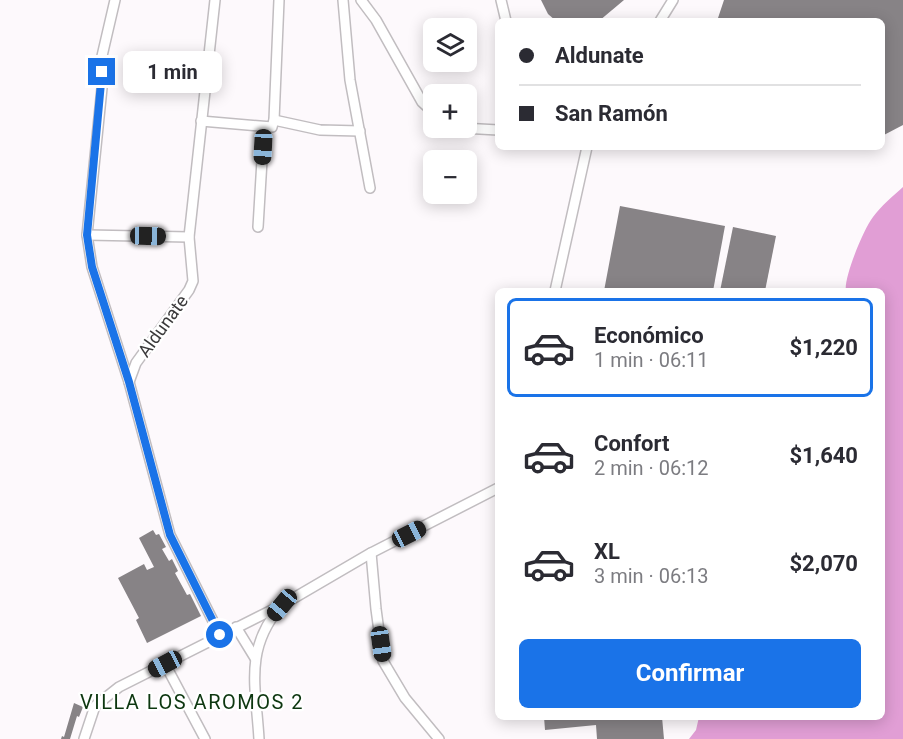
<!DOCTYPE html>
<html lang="es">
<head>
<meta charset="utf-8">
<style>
  body { margin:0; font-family:Roboto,sans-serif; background:#f2f2f3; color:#2b2b33; height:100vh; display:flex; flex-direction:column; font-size:22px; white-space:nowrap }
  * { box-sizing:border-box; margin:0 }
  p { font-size:20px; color:#7c7c81 }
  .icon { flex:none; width:33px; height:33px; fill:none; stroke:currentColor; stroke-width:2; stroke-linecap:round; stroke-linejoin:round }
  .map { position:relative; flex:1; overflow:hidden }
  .sheet { position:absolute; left:495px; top:288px; width:390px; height:432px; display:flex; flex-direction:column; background:#fff; border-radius:9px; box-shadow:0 3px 15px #0003 }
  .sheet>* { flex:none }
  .banner { position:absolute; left:495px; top:18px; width:390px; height:132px; border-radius:9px; box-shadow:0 3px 15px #0003; display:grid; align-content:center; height:132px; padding:0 24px; background:#fff }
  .controls { position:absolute; left:423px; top:18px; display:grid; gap:12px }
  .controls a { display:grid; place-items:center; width:54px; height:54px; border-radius:9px; background:#fff; box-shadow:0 3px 15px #0003; font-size:30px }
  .end { position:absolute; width:27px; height:27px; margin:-14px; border:8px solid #1a73e8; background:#fff; box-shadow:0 0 0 3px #fff }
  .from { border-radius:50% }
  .bubble { position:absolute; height:42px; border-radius:9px; background:#fff; box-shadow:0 3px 15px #0003; font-size:20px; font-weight:700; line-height:42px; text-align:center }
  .car { position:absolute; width:18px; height:36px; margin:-18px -9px; border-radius:8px; box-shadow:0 0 4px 2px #0007; background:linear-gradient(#222 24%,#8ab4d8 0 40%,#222 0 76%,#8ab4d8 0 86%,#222 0) }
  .banner b { display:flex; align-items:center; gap:21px; height:57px; font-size:22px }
  .banner b+b { border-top:2px solid #e1e1e2 }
  .banner i { width:15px; height:15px; background:#2b2b33 }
  ul { padding:10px 0 0; list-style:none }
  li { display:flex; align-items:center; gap:18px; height:99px; margin:0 12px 9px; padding:0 12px; border:3px solid transparent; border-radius:9px }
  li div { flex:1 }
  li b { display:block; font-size:22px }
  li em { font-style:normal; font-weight:700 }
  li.on { border-color:#1a73e8 }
  li>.icon { width:54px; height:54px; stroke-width:1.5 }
  .cta { display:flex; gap:12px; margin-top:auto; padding:12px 24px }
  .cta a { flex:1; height:69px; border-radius:9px; background:#1a73e8; color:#fff; font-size:24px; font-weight:700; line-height:69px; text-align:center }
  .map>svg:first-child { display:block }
  .water { fill:#e19ed5 }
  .building { fill:#878386 }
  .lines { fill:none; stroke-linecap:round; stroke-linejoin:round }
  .minor-casing { stroke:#c1bdc0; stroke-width:12 }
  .minor { stroke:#fff; stroke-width:9 }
  .route { stroke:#1a73e8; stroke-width:8 }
  .labels { text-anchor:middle; stroke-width:4.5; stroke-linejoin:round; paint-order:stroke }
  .street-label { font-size:18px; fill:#3b3a3b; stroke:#fff }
  .neighbourhood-label { font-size:20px; letter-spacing:1.5px; fill:#0d3710; stroke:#fff }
</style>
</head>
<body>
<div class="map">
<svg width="903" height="739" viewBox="0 0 903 739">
  <rect width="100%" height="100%" fill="#fdf9fc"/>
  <path class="water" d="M 903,187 L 903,739 L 689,739 L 696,730 L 699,717 L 882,717 L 882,291 L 846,291 C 843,279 864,228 873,217 C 881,206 893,196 903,187 Z"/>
  <g class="building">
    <path d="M 541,0 L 624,0 L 599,21 L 556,21 L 548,14 Z"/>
    <path d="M 724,0 L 903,0 L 903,125 L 882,136 L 882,21 L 717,21 Z"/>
    <path d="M 620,206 L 725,226 L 713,291 L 604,291 Z"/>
    <path d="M 733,227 L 776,236 L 765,291 L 720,291 Z"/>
    <path d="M 153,530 L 156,535 L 159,534 L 166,547 L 162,549 L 169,561 L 172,559 L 178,571 L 175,573 L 187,595 L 190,594 L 201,616 L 147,643 L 136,620 L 139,618 L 118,578 L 144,564 L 147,570 L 154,567 L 139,538 Z"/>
    <path d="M 74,703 L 83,707 L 79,717 L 77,716 L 70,739 L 61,739 L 62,736 L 64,737 Z"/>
    <path d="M 544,717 L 662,717 L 664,739 L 597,739 L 596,725 L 545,730 Z"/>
  </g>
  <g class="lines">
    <g class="minor-casing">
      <g id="minor">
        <path d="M 115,0 L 102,56 L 102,88 L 87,235 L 92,267 L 129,382 L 170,535 L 220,635"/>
        <path d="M 343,0 L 350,80 L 370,188"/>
        <path d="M 361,0 L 376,20 L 422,102 L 434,113"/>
        <path d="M 501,0 L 506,21"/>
        <path d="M 660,21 L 673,0"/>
        <path d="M 274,120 L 320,130 L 360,131"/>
        <path d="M 201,121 L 272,127 L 274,120 L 279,0"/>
        <path d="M 462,128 L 498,130"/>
        <path d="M 258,227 L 264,127"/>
        <path d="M 87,235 L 189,237"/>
        <path d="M 555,291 L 587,147"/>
        <path d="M 129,382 L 136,363 L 189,290 L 193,281 L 189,237 L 215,0"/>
        <path d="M 371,553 L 376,609 L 383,661 L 405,698 L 439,739"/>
        <path d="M 236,627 L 255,658"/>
        <path d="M 165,664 L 205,739"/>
        <path d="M 84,739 L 95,706 L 119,687 L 282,605 L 371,553 L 498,488"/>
        <path d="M 259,739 C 256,687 244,650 280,607"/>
      </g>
    </g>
    <use href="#minor" class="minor"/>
  </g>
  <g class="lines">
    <path class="route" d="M 102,72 L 87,235 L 92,267 L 129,382 L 170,535 L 220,635"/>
  </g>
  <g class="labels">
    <g class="street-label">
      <text transform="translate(163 326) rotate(-54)" y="6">Aldunate</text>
    </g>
    <g class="neighbourhood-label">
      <text x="192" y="709">VILLA LOS AROMOS 2</text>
    </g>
  </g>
</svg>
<div class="controls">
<a><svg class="icon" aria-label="layers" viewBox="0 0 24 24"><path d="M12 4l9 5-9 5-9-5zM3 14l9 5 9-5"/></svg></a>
<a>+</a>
<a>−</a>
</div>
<i class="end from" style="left:220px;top:635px"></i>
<i class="end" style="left:102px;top:72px"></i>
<div class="bubble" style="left:123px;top:51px;width:99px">1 min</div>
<i class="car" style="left:263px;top:147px;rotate:183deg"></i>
<i class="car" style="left:148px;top:236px;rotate:91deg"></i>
<i class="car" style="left:409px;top:534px;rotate:63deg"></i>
<i class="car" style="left:282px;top:605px;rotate:220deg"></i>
<i class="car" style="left:381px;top:644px;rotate:172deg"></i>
<i class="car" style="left:165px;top:664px;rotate:242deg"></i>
<div class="banner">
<b><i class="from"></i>Aldunate</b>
<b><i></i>San Ramón</b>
</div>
<section class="sheet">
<ul>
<li class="on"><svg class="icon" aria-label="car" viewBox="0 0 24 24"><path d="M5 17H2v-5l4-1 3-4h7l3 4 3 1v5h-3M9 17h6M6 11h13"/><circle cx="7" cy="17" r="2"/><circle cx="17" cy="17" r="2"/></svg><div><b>Económico</b><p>1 min · 06:11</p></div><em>$1,220</em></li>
<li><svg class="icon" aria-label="car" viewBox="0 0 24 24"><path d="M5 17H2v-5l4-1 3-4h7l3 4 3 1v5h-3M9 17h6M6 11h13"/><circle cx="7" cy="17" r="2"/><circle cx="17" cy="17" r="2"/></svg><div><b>Confort</b><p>2 min · 06:12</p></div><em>$1,640</em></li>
<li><svg class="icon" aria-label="car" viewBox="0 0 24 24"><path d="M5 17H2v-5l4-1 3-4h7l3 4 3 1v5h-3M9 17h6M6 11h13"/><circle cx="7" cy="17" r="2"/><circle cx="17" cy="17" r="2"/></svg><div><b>XL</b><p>3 min · 06:13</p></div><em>$2,070</em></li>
</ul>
<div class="cta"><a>Confirmar</a></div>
</section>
</div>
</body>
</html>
